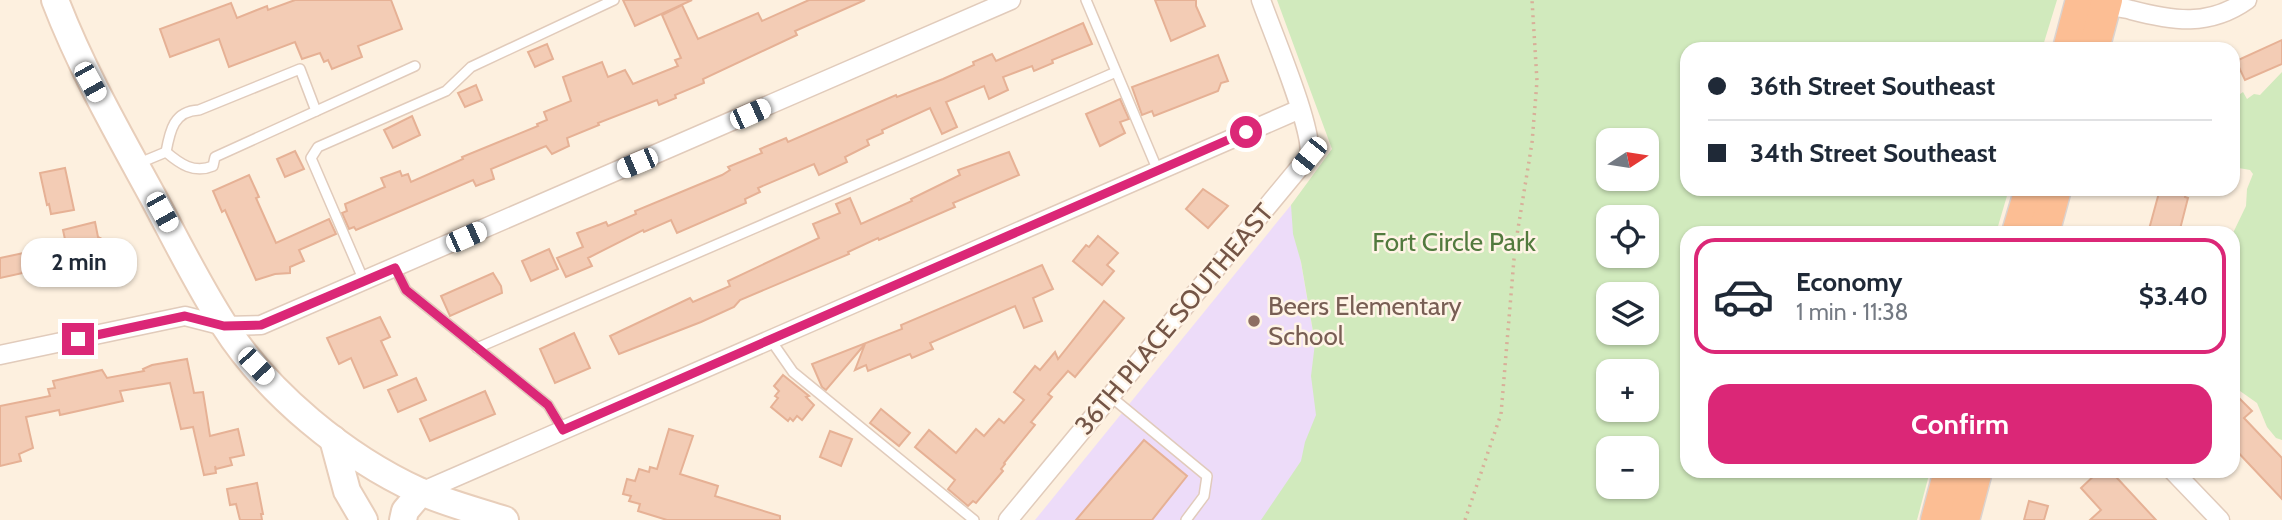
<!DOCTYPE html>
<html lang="en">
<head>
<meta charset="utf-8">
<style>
  body { margin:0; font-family:Cabin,sans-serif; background:#f6f6f7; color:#1f2937; height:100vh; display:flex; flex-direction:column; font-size:26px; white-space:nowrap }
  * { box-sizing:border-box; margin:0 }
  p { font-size:23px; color:#747a83 }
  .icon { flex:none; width:38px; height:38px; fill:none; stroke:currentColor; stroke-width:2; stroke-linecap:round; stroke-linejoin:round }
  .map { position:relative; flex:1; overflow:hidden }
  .panel { position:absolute; left:1680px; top:226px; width:560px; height:252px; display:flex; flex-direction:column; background:#fff; border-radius:21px; box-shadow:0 2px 5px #0004 }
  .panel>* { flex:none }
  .hud { position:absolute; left:1680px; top:42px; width:560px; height:154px; border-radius:21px; box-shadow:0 2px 5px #0004; display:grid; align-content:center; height:154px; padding:0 28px; background:#fff }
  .needle { width:46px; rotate:78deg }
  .buttons { position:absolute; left:1596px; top:128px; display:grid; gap:14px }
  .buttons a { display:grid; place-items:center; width:63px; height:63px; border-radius:14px; background:#fff; box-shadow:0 2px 5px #0004; font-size:35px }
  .end { position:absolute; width:32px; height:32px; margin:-16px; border:9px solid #db2777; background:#fff; box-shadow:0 0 0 4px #fff }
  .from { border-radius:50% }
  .bubble { position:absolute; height:49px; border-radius:21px; background:#fff; box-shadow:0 2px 5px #0004; font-size:23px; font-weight:700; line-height:49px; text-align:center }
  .car { position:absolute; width:21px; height:42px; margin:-21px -10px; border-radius:9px; box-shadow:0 0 5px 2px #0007; background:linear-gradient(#fff 24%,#345 0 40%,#fff 0 76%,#345 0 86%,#fff 0) }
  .hud b { display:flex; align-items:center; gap:24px; height:66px; font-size:26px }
  .hud b+b { border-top:2px solid #e0e1e3 }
  .hud i { width:18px; height:18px; background:#1f2937 }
  ul { padding:12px 0 0; list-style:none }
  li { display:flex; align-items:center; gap:21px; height:116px; margin:0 14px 10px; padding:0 14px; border:4px solid transparent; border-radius:21px }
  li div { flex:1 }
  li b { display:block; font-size:26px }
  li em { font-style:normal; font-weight:700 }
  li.active { border-color:#db2777 }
  li>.icon { width:63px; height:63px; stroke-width:1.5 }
  .cta { display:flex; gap:14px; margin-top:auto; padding:14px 28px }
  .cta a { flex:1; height:80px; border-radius:21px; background:#db2777; color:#fff; font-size:28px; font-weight:700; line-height:80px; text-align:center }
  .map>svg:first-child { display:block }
  .education { fill:#eddcf9 }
  .green { fill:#d1eabd; fill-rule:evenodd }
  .building { fill:#f3ccb5; stroke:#e6b195; stroke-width:2 }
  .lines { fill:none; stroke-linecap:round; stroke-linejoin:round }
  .service-casing { stroke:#e1cbbb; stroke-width:12 }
  .minor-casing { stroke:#e1cbbb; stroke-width:21 }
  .secondary-casing { stroke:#e8ceba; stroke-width:30 }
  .trunk-casing { stroke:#dbd3cf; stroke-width:33 }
  .path { stroke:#d8af99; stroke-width:3.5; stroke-dasharray:2 5; stroke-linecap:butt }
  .service { stroke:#fff; stroke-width:9 }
  .minor { stroke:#fff; stroke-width:18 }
  .secondary { stroke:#fff; stroke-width:26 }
  .trunk { stroke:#fcbe94; stroke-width:30 }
  .route { stroke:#db2777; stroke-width:9 }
  .education-dot { fill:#8d6e63; stroke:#fff4e6; stroke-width:2.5 }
  .labels { text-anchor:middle; stroke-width:5; stroke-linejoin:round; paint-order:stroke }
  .park-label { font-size:26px; fill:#527a3e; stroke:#fff4e6 }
  .education-label { font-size:26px; fill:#785e54; stroke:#fff4e6; text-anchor:start }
  .street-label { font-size:26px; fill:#745546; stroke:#fff4e6 }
</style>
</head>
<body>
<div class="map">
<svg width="2282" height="520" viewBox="0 0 2282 520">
  <rect width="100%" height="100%" fill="#fdf0df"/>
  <path class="education" d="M 1291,205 L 1331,436 L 1273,520 L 1035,520 Z"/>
  <g class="green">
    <path d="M 1277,0 L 2057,0 L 2042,49 L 1687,49 L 1687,189 L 2009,189 L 1996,233 L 1687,233 L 1687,471 L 1930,471 L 1917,520 L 1261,520 L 1301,461 L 1305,442 L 1316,415 L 1311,376 L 1315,343 L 1301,262 L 1293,234 L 1291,205 L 1332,149 ZM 1608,140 L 1647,140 L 1647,178 L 1608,178 ZM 1608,217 L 1647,217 L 1647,256 L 1608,256 ZM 1608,294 L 1647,294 L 1647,332 L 1608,332 ZM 1608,371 L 1647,371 L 1647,410 L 1608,410 ZM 1608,448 L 1647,448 L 1647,486 L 1608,486 Z"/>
    <path d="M 2282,72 L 2282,440 L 2276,438 L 2267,427 L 2257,403 L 2240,391 L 2233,368 L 2233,233 L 2246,206 L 2247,189 L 2253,174 L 2250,170 L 2233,167 L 2233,99 L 2243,92 L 2247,99 L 2254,94 L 2260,95 Z"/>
  </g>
  <g class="building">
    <path d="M 295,0 L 391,0 L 402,29 L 358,46 L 362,57 L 332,69 L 328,60 L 324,62 L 320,53 L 302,59 L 295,42 L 229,67 L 219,39 L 170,57 L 160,29 L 231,3 L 237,18 L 267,6 L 268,10 Z"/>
    <path d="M 623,0 L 692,0 L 635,26 Z"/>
    <path d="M 809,0 L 865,0 L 795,31 L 797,35 L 703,79 L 704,83 L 675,95 L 676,98 L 659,105 L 657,100 L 598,123 L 599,125 L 567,138 L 569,146 L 552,154 L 546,146 L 491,169 L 494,179 L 476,186 L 473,180 L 356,230 L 354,227 L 349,229 L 342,213 L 347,211 L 345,204 L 385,187 L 381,178 L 400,171 L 402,176 L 408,174 L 411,182 L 463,159 L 462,157 L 538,126 L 537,124 L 547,120 L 544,112 L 571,101 L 563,77 L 602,62 L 608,77 L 625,70 L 633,84 L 678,66 L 675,60 L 681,58 L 662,15 L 682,5 L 698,39 L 758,13 L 762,21 Z"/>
    <path d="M 1155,0 L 1196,0 L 1196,6 L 1205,26 L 1171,41 Z"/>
    <path d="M 1083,23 L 1092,44 L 1052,60 L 1053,63 L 1034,71 L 1032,66 L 1003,77 L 1008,90 L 989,99 L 984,86 L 946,102 L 957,127 L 942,134 L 930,108 L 882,130 L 883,133 L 867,140 L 869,145 L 845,157 L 847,162 L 819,175 L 814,164 L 758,188 L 760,192 L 745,199 L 746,203 L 677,233 L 671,220 L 644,232 L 643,230 L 588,258 L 592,266 L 566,277 L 557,258 L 583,247 L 577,233 L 606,222 L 608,226 L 636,214 L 635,211 L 722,175 L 730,170 L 728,167 L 762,153 L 760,149 L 786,138 L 788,142 L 896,95 L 897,97 L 943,79 L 974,65 L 973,62 L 992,54 L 996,61 Z"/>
    <path d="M 2282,40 L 2282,64 L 2245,80 L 2236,61 Z"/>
    <path d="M 547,44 L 553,59 L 535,67 L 528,52 Z"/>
    <path d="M 1218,55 L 1228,81 L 1221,83 L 1218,91 L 1154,116 L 1152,111 L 1142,115 L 1132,87 Z"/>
    <path d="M 476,85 L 482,100 L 465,107 L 458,93 Z"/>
    <path d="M 1120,99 L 1129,119 L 1120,122 L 1125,133 L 1100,146 L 1086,114 Z"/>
    <path d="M 412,116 L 420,135 L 393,148 L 384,130 Z"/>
    <path d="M 295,151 L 304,169 L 285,177 L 277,159 Z"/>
    <path d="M 1009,152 L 1019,175 L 953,203 L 955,207 L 879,240 L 878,238 L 848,252 L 849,254 L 740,300 L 734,307 L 701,322 L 619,354 L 610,336 L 690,298 L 693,302 L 730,286 L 728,281 L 819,238 L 813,224 L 840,213 L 836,204 L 850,198 L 861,224 L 912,201 L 911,199 L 960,175 L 958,170 Z"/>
    <path d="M 65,168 L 74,210 L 51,214 L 49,204 L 47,205 L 40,173 Z"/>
    <path d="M 249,175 L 259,197 L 256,198 L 276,243 L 329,219 L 336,234 L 299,250 L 304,261 L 290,267 L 290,273 L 275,274 L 256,280 L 225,210 L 222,212 L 213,191 Z"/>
    <path d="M 1203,189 L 1228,206 L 1208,228 L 1186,209 Z"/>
    <path d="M 2160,189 L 2187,189 L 2185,197 L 2188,198 L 2179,233 L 2148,233 Z"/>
    <path d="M 95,222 L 98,237 L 102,239 L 100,245 L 104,268 L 81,274 L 77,261 L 0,278 L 0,258 L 66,244 L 63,230 Z"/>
    <path d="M 1098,236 L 1118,253 L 1107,265 L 1114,271 L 1102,285 L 1073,261 L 1086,245 L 1089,247 Z"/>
    <path d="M 549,249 L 558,269 L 531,281 L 522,261 Z"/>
    <path d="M 1042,265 L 1053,289 L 1033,298 L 1042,321 L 1024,328 L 1015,306 L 930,343 L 933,349 L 912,358 L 910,354 L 868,371 L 866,365 L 855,370 L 865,344 L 826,390 L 822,387 L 812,364 L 902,329 L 901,325 Z"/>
    <path d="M 493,273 L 501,286 L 502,293 L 450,316 L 441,296 Z"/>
    <path d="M 1104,301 L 1124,318 L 1075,377 L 1068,371 L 1048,394 L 1052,397 L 1031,422 L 1035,425 L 1004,463 L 1005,464 L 1001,469 L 1003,471 L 976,503 L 973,501 L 968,506 L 948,489 L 955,480 L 915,447 L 929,430 L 956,453 L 976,429 L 984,436 L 999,419 L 1004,423 L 1024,400 L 1014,392 L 1035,366 L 1040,370 L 1055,352 L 1058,359 Z"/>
    <path d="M 380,317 L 390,337 L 381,341 L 397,375 L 364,388 L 351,358 L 339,364 L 327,338 Z"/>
    <path d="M 574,333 L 590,368 L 555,383 L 540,349 Z"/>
    <path d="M 187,359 L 194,393 L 203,392 L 210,436 L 238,429 L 244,455 L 230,458 L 232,465 L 216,469 L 215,466 L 216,473 L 204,475 L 193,427 L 181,429 L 170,383 L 120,391 L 123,401 L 60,415 L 59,410 L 26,417 L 33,448 L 19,454 L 21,461 L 0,466 L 0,406 L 50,396 L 48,389 L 55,388 L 53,381 L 102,370 L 107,378 L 144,371 L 143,369 L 152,365 Z"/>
    <path d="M 783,375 L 809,396 L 806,397 L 814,405 L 802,420 L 797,416 L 793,421 L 790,418 L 788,421 L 771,407 L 778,398 L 775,396 L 779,391 L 774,386 Z"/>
    <path d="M 416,378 L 426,400 L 398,412 L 388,390 Z"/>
    <path d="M 485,391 L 495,414 L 430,441 L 420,419 Z"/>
    <path d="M 2233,392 L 2252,411 L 2244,418 L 2282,458 L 2282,499 L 2233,447 Z"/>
    <path d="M 881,409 L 910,433 L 899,446 L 870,423 Z"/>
    <path d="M 669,429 L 693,436 L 680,474 L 718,486 L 715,496 L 780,516 L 780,520 L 667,520 L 638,511 L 640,504 L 629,501 L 631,496 L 623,494 L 627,479 L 635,481 L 639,469 L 649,472 L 650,467 L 657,469 Z"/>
    <path d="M 830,431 L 852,439 L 841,466 L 820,457 Z"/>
    <path d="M 1144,440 L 1187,476 L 1152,520 L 1076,520 Z"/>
    <path d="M 2099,471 L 2124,471 L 2117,478 L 2156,520 L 2090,520 L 2101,510 L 2081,488 Z"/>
    <path d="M 257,483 L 263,514 L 261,514 L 262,520 L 240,520 L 236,504 L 230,505 L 227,489 Z"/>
    <path d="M 2029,501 L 2048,506 L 2044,520 L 2024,520 Z"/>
  </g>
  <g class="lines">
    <g class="service-casing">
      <g id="service">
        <path d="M 1086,0 L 1158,171"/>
        <path d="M 166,152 C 180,164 194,174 213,166 L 215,157 L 415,66"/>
        <path d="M 166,152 C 170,130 174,111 199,110 L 300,69 L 316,111"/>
        <path d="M 137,164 L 166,152"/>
        <path d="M 395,268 L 406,290 L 548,405 L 563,430"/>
        <path d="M 364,281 L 311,158 L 318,147 L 446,91 L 471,67 L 614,0"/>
        <path d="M 770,339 L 793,372 L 974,520"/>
        <path d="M 477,348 L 1116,72"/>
        <path d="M 1110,396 L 1207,476 L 1204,496 L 1186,520"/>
      </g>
    </g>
    <g class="minor-casing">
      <g id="minor">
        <path d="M 2099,4 C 2110,7 2121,7 2131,10 C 2173,21 2209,27 2247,0"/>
        <path d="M 0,355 L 185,316 L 224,326 L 261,325 L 1011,0"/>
        <path d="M 2173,471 L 2220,520"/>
        <path d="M 421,492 L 1300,109"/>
        <path d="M 1008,520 L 1309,156 C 1315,132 1271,29 1261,0"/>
      </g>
    </g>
    <g class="secondary-casing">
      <g id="secondary">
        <path d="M 55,0 C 81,68 117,131 152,195 C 175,238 197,283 224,325 C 268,394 345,457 419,491 C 446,503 477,511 505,520"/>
        <path d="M 333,439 L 347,491 L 364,520"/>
        <path d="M 403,520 L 405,511 L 421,492"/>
      </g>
    </g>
    <g class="trunk-casing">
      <g id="trunk">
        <path d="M 2068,49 L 2081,0"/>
        <path d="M 2094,49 L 2107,0"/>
        <path d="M 2017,233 L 2030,189"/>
        <path d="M 2044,233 L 2056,189"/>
        <path d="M 1936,520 L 1949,471"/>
        <path d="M 1964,520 L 1977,471"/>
      </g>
    </g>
    <path class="path" d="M 1465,520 L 1501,414 L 1515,247 L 1532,143 L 1537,81 L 1532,0"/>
    <use href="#service" class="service"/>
    <use href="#minor" class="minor"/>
    <use href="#secondary" class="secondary"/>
    <use href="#trunk" class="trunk"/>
  </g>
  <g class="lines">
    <path class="route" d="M 78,339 L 185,316 L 224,326 L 261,325 L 395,268 L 406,290 L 548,405 L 563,430 L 1246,132"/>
  </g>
  <circle class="education-dot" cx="1254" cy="321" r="7"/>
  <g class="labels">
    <g class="park-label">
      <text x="1454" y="251">Fort Circle Park</text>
    </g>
    <g class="education-label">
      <text x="1268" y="315">Beers Elementary<tspan x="1268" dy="30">School</tspan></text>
    </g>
    <g class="street-label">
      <text transform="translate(1174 319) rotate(-50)" y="9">36TH PLACE SOUTHEAST</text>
    </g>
  </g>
</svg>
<div class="buttons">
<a><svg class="needle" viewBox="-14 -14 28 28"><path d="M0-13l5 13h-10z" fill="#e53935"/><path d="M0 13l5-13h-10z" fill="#747a83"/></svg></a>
<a><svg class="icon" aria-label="locate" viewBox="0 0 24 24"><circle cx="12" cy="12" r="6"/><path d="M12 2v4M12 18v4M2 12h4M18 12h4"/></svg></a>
<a><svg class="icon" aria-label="layers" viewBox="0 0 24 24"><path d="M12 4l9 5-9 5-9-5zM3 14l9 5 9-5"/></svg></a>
<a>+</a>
<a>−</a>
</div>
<i class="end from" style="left:1246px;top:132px"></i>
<i class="end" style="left:78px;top:339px"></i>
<div class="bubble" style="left:21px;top:238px;width:116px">2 min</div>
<i class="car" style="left:90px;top:82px;rotate:151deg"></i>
<i class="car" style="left:750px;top:114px;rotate:66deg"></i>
<i class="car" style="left:1309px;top:156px;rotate:219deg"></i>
<i class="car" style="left:637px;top:163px;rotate:247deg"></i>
<i class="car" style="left:162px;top:212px;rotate:151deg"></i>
<i class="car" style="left:466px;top:237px;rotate:66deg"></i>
<i class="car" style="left:256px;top:366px;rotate:137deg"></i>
<div class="hud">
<b><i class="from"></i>36th Street Southeast</b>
<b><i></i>34th Street Southeast</b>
</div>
<section class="panel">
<ul>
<li class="active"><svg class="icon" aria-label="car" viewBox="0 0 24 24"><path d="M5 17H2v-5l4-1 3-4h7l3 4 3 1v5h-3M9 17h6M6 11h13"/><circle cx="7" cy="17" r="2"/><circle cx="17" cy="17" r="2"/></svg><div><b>Economy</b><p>1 min · 11:38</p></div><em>$3.40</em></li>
</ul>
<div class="cta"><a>Confirm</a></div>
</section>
</div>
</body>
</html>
